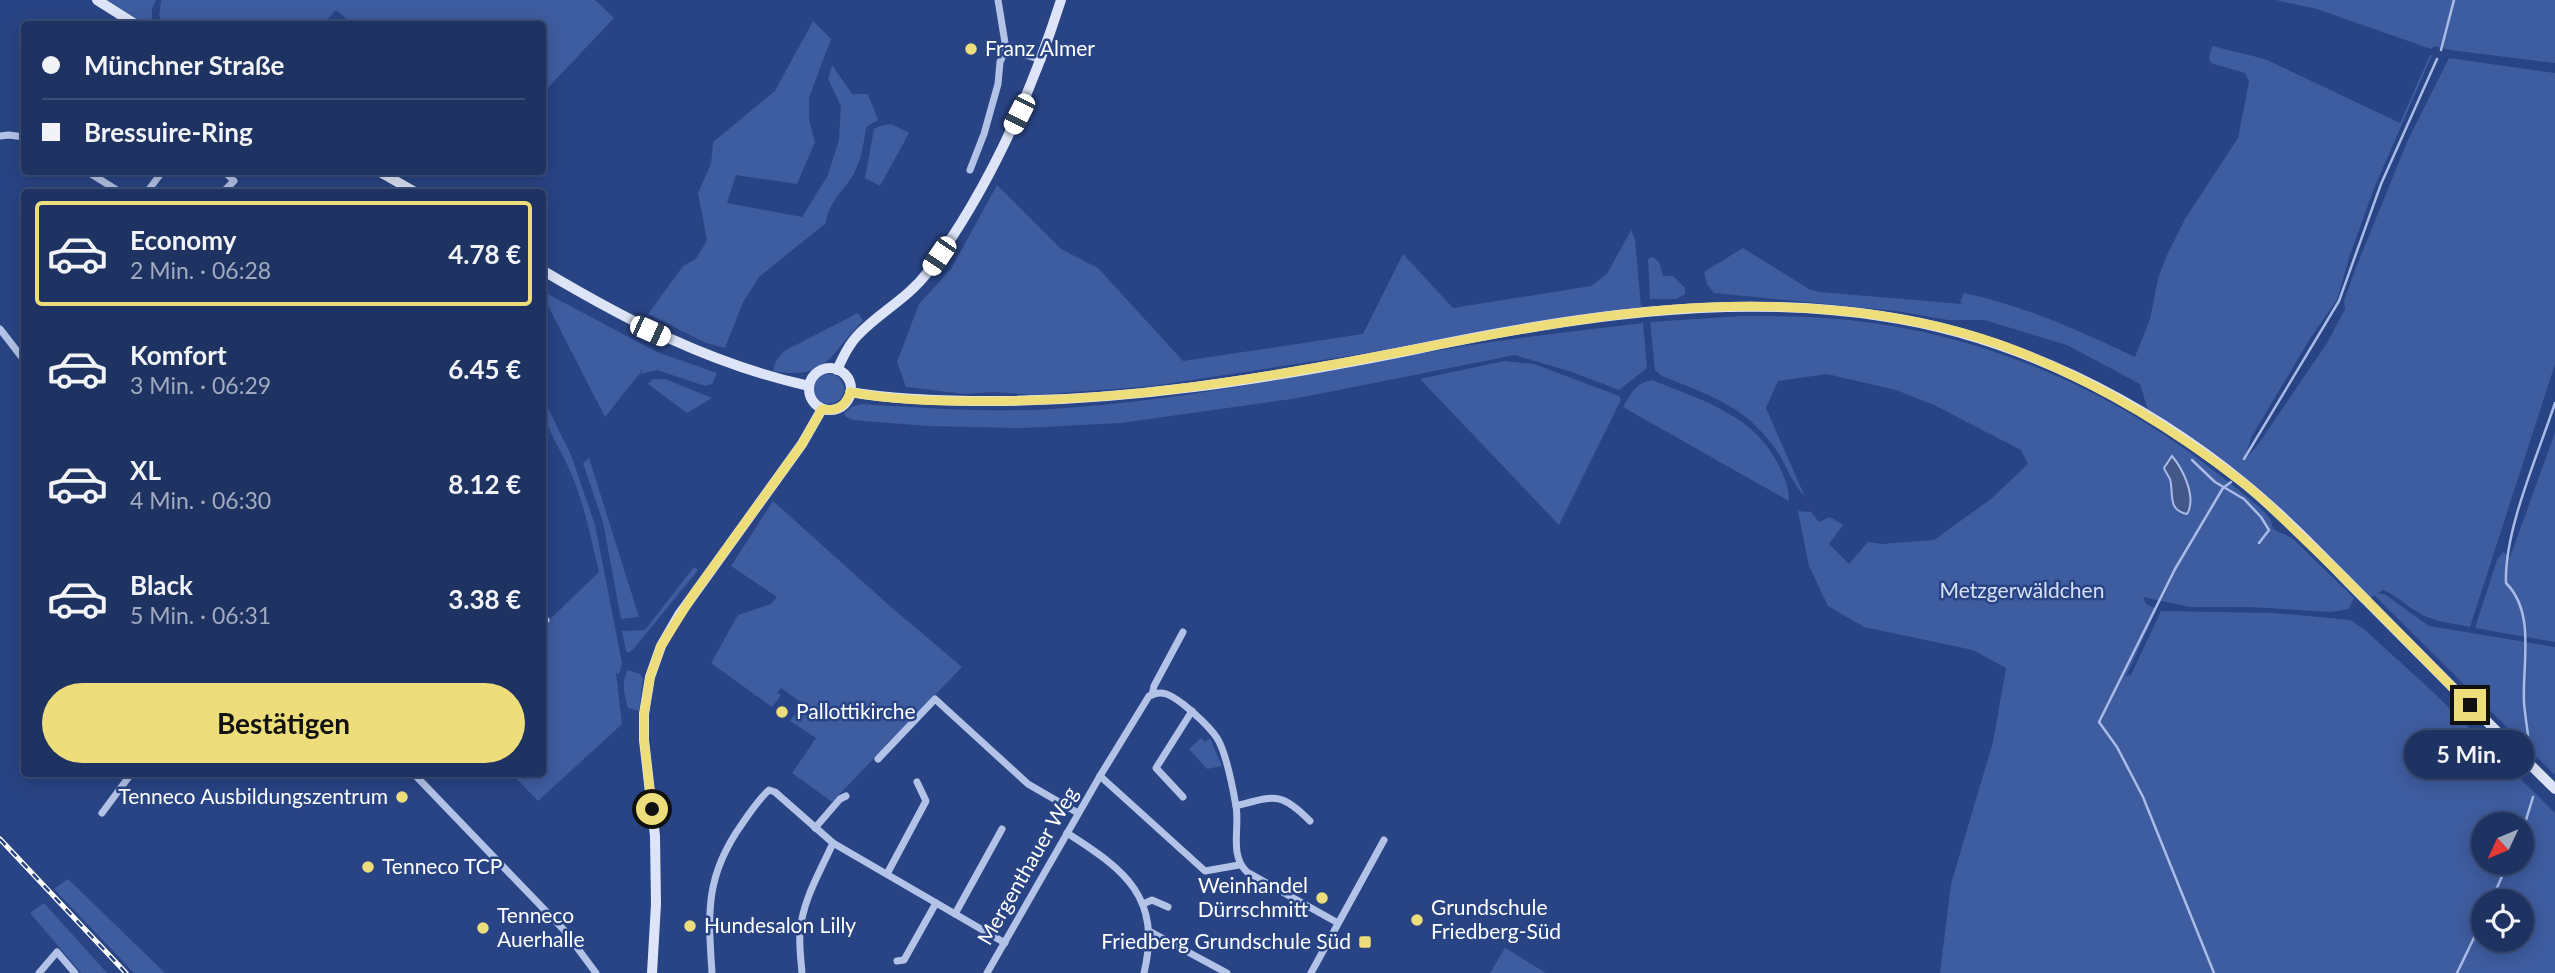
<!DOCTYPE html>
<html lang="de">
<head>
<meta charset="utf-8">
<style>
  body { margin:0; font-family:Lato,sans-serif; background:#2c3f6c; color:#f1f3f6; height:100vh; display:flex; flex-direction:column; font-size:26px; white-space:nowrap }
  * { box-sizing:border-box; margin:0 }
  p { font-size:23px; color:#a1aabe }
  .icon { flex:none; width:38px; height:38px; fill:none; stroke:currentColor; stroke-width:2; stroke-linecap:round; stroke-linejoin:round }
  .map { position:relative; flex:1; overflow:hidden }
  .side { position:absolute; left:21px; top:189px; width:525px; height:588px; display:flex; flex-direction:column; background:#1f3363; border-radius:7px; box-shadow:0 4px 18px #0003,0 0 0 2px #3c4e78 }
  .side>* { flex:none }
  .banner { position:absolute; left:21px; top:21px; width:525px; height:154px; border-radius:7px; box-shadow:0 4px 18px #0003,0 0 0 2px #3c4e78; display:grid; align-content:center; height:154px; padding:0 21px; background:#1f3363 }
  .needle { width:46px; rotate:226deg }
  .tools { position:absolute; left:2471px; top:812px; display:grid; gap:14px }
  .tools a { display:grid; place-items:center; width:63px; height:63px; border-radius:50%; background:#1f3363; box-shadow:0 4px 18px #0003,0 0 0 2px #3c4e78; font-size:35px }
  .end { position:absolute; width:32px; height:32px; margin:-16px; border:9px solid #eedd7b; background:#111; box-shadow:0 0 0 4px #111 }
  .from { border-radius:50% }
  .bubble { position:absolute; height:49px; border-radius:24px; background:#1f3363; box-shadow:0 4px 18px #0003,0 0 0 2px #3c4e78; font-size:23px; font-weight:700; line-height:49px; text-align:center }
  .car { position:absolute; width:21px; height:42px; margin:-21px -10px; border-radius:9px; box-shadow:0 0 5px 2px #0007; background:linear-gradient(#fff 24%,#345 0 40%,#fff 0 76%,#345 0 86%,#fff 0) }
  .banner b { display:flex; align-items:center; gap:24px; height:66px; font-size:26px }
  .banner b+b { border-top:2px solid #3c4e78 }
  .banner i { width:18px; height:18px; background:#f1f3f6 }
  ul { padding:12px 0 0; list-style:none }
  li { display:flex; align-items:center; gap:21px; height:105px; margin:0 14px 10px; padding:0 7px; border:4px solid transparent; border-radius:7px }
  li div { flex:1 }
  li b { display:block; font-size:26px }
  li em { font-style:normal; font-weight:700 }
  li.current { border-color:#eedd7b }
  li>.icon { width:63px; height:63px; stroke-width:1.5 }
  .primary-button { display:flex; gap:14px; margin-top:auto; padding:14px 21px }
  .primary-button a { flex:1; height:80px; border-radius:42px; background:#eedd7b; color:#111; font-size:28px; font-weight:700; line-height:80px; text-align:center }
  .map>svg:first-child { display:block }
  .green { fill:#3e5ca0; fill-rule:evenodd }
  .water { fill:#445786; stroke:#a8bce7; stroke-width:2 }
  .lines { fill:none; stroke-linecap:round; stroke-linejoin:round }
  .stream { stroke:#a8bce7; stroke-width:2.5 }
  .street { stroke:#b3c3e7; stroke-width:7 }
  .secondary { stroke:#dde4f7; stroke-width:10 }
  .rail-casing { stroke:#fff; stroke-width:5 }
  .rail { stroke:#294484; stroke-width:2.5; stroke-dasharray:8; stroke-linecap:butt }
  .route { stroke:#eedd7b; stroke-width:9 }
  .poi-dot { fill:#eedd7b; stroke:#294484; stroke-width:2.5 }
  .labels { text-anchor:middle; stroke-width:5; stroke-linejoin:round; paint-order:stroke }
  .poi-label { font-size:21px; fill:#fff; stroke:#294484; text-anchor:start }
  .park-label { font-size:21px; fill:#d7e0f6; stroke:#294484 }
  .street-label { font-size:21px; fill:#fff; stroke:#294484 }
</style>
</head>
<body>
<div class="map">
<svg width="2555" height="973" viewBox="0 0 2555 973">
  <rect width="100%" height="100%" fill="#294484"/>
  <g class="green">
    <path d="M 105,0 L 156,0 L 152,8 L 152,24 L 144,24 Z"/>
    <path d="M 161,0 L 595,0 L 614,18 L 543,93 L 542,24 L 352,24 L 336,10 L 323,24 L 165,24 L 159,16 Z"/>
    <path d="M 2276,0 L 2555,0 L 2555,63 L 2450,50 L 2435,46 L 2431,49 L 2317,9 Z"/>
    <path d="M 813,21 L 831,39 L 809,98 L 809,119 L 815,142 L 797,184 L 736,175 L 727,203 L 802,217 L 827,177 L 839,140 L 841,106 L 828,79 L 832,65 L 852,94 L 868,94 L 878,120 L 866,127 C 864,143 861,161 853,175 C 843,192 828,202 826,223 L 760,276 L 743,302 L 725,348 L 706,343 L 648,314 L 683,266 L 696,259 L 707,240 L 698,193 L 711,164 L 713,142 L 775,91 Z"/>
    <path d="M 2212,46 L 2265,59 L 2400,123 L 2430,55 L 2432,55 L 2375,186 L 2350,255 L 2337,300 L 2311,337 L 2252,436 L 2243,462 L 2259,443 L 2327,343 L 2345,309 L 2344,301 L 2355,270 L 2407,142 L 2449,58 L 2555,73 L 2555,364 L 2470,627 C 2451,623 2432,622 2416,611 C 2404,604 2396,595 2383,590 L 2367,600 L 2248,484 L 2150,417 L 2140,384 L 2067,345 L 1984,320 L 1948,320 L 1896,311 L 1714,293 L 1707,284 L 1704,272 L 1743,248 L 1809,289 L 1820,292 L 1962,304 L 1960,302 L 1964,293 C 2024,306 2079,330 2135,357 L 2150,319 L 2158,279 L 2166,257 L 2185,219 L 2238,138 L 2249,82 L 2245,73 L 2211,63 L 2209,58 Z"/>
    <path d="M 891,124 L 909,133 L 880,186 L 865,178 L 874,129 L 880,126 Z"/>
    <path d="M 997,185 L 1061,249 L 1098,268 L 1183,361 L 1363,334 L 1403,254 L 1453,308 L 1591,286 L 1607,274 L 1631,230 L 1635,239 L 1641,307 L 1508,327 L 1388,350 L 1153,386 L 1034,395 L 993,392 L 965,394 L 906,387 L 897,362 L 919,304 L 951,269 Z"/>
    <path d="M 1653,257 L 1659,262 L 1663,276 L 1673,276 L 1685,288 L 1685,294 L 1676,299 L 1650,299 L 1648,259 Z"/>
    <path d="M 542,291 L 657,352 L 717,373 L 712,384 L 705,386 L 657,370 L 641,374 L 644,368 L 605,417 L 543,296 Z"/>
    <path d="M 858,313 L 863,321 C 830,353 828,381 773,371 L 776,361 L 784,351 Z"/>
    <path d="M 1742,316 C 1778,316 1813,316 1849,320 C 1982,334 2108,388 2213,470 C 2225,480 2264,508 2270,519 C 2272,522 2272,526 2273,529 L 2292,538 L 2354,598 L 2349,609 L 2331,612 L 2250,607 L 2190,607 L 2143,597 L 2146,604 L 2157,609 L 2126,676 L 2131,675 L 2161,611 L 2274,613 L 2350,620 L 2364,629 L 2433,692 L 2555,813 L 2555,973 L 1940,973 L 1951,884 L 1993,742 L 2006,668 L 1973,650 L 1864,627 L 1828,606 L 1809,566 L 1798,511 L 1811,512 L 1819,522 L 1830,517 L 1843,525 L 1829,544 L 1849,564 L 1868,542 L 1882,544 L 1934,540 L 1991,499 L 2028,464 L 2021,450 L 1934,405 L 1896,390 L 1827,374 L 1778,381 L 1766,408 L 1805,497 C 1791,482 1786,463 1774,447 C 1744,405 1708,395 1662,376 L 1655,370 L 1650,322 ZM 2483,824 L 2522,824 L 2522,863 L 2483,863 ZM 2483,901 L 2522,901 L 2522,940 L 2483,940 Z"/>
    <path d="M 1643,323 L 1647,368 L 1619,390 L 1569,371 L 1515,355 L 1298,398 L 1121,423 L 1023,428 L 927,426 L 853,420 L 846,417 L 844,413 L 851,407 L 861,404 C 924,408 988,413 1051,409 C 1191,401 1327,369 1464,346 C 1523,337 1583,330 1643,323 Z"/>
    <path d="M 1504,361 L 1534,364 L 1619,396 L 1621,400 L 1559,525 L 1420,379 Z"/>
    <circle cx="829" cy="389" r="15"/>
    <path d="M 653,379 L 665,379 L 712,398 L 687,413 L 648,384 Z"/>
    <path d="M 1652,380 C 1703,401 1757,415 1781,470 C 1786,481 1789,489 1789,501 L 1623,407 C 1631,394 1635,383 1652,380 Z"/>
    <path d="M 543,398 L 571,455 L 595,525 L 622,663 L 619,674 L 616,673 L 622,724 L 538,801 L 512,774 L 542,774 L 543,714 L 547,710 L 543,705 L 543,626 L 599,572 C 591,538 584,504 571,473 C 560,446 543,428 543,398 Z"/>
    <path d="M 2555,433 L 2555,642 L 2475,628 L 2497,560 L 2503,552 L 2510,557 Z"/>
    <path d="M 589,458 L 639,617 L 621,619 L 603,522 L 583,463 Z"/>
    <path d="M 773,501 L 891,607 L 962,667 L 832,802 L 792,773 L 816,738 L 790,721 L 802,703 L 781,688 L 777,693 L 781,695 L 772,707 L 711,663 L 738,615 L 771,604 L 777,597 L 731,566 Z"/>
    <path d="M 694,567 L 698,570 L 635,647 L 630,652 L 626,652 L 622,631 L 645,630 Z"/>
    <path d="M 2379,593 L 2386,595 L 2429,626 L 2555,647 L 2555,775 L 2376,597 L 2375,594 Z"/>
    <path d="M 628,670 L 640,674 L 643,678 L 639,711 L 628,708 C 624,695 621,682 628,670 Z"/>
    <path d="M 1201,738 L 1205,742 L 1210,738 L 1222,766 L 1207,769 L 1189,749 Z"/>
    <path d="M 68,879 L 165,973 L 134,973 L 54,889 Z"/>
    <path d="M 44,903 L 107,973 L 81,973 L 30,913 Z"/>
    <path d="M 1505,948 L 1546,973 L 1490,973 Z"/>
  </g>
  <path class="water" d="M 2172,456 C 2183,469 2197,498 2187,514 C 2167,510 2174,494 2170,479 C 2170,479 2164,469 2164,468 Z"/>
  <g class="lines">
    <g class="stream">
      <path d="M 2441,50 L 2454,0"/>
      <path d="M 2244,459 L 2339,301 L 2381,184 L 2437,59"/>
      <path d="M 2192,460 L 2215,482 L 2244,499 L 2261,517 L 2269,530 L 2259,543"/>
      <path d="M 2529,745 C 2528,731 2525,717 2524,702 C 2522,664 2536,613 2506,583 C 2504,530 2538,455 2555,403"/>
      <path d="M 2522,833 L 2533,797"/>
      <path d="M 2491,901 L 2508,863"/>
      <path d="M 2214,973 L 2143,797 L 2117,747 L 2099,722 L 2175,569 L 2223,488 L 2231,482"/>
      <path d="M 2457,973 L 2483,919"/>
    </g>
    <g class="street">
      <path d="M 1006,49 L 1042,60"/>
      <path d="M 0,136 L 9,135 L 24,137"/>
      <path d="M 970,170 L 984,134 L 998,84 L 1000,62 L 1006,49 L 998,0"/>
      <path d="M 88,172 L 120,192"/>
      <path d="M 147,192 L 162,172"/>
      <path d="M 223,192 L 234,181 L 225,172"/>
      <path d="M 0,329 L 24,360"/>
      <path d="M 542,616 L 546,620"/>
      <path d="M 1152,695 L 1154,686 L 1183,632"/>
      <path d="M 878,759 L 935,699 L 1028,784 L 1078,813"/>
      <path d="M 414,774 L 564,930 L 596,973"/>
      <path d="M 1100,776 L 1205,871 L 1239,865"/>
      <path d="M 1183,797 L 1156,768 L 1192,711"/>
      <path d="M 1236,806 C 1274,796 1280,791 1310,821"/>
      <path d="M 102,813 L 131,774"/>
      <path d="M 815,828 L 840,799 L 846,796"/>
      <path d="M 1067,833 C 1125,870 1162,897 1144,973"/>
      <path d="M 887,874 L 926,801 L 917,782"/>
      <path d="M 1143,904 L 1152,900 L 1168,907"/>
      <path d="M 955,914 L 1002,829"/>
      <path d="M 1149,931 L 1227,973"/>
      <path d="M 897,961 L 904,960 L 936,903"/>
      <path d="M 39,973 L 57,952 L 75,973"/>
      <path d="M 712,973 C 708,912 705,876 742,824 C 750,812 758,800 769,790 L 775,792 L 833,843 L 1005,943"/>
      <path d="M 802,973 C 801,960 799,946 800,933 C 802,901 820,872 833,843"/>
      <path d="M 987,973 L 1100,776 L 1149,696 C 1162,689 1171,695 1183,704 C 1194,713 1209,726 1217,738 C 1226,752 1233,789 1236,806 C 1240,828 1229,855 1247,872 L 1338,923"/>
      <path d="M 1311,973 L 1384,840"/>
    </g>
    <g class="secondary">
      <path d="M 97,0 L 135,24"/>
      <path d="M 380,172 L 415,192"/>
      <path d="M 542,270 C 628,321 710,364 809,386"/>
      <circle cx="830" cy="389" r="21"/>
      <path d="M 837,370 C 843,357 849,344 859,334 C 880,312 908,298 927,273 C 988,191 1030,97 1061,0"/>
      <path d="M 850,392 C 890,399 932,400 972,401 C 1121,403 1267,379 1412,350 C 1565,318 1725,292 1881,316 C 2013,335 2142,400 2245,484 C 2289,520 2328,562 2368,602 C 2430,665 2492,727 2555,789"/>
      <path d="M 652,973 L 656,904 L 655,836 L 644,740 L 644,714 L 650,677 L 661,646 L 679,615 L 802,444 L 822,409"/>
    </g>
    <g class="rail-casing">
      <path id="rail" d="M 0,839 L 126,973"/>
    </g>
    <use href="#rail" class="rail"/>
  </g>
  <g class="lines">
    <path class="route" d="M 652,809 L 644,740 L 644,714 L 650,677 L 661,646 L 693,595 L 802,444 L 822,409 C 836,412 846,406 850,392 C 891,400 932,401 973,401 C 1089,402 1194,389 1307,369 C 1426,349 1544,320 1665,310 C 1780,300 1914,309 2022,353 C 2101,385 2175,430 2242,482 C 2263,498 2282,518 2301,536 C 2359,591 2414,649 2470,705"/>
  </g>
  <g class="poi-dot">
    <circle cx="971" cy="49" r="7"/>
    <circle cx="782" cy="712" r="7"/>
    <circle cx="402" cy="797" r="7"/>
    <circle cx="368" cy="867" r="7"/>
    <circle cx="1322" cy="898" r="7"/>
    <circle cx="1417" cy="920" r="7"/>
    <circle cx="690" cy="926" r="7"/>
    <circle cx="483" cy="928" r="7"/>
    <rect x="1358" y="935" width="14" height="14" rx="3.5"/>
  </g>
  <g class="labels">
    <g class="poi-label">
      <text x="985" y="56">Franz Almer</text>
      <text x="796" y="719">Pallottikirche</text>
      <text x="388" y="804" text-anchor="end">Tenneco Ausbildungszentrum</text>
      <text x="382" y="874">Tenneco TCP</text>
      <text x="1308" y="893" text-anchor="end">Weinhandel<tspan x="1308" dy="24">Dürrschmitt</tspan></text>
      <text x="1431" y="915">Grundschule<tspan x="1431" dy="24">Friedberg-Süd</tspan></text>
      <text x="497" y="923">Tenneco<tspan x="497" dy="24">Auerhalle</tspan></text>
      <text x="704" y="933">Hundesalon Lilly</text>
      <text x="1351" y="949" text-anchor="end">Friedberg Grundschule Süd</text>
    </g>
    <g class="park-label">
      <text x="2022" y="598">Metzgerwäldchen</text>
    </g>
    <g class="street-label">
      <text transform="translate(1028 866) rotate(-60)" y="7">Mergenthauer Weg</text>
    </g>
  </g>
</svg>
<div class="tools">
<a><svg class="needle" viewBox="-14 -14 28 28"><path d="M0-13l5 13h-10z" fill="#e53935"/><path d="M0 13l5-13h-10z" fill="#a1aabe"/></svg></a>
<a><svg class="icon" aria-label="locate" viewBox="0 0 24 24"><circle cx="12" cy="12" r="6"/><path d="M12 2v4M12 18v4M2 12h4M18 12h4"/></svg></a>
</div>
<i class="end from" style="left:652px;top:809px"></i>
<i class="end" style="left:2470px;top:705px"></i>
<div class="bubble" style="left:2404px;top:730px;width:130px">5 Min.</div>
<i class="car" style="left:1019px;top:114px;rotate:207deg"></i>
<i class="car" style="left:939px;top:256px;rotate:214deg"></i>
<i class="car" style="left:650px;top:331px;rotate:114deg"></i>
<div class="banner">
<b><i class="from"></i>Münchner Straße</b>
<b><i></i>Bressuire-Ring</b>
</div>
<section class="side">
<ul>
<li class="current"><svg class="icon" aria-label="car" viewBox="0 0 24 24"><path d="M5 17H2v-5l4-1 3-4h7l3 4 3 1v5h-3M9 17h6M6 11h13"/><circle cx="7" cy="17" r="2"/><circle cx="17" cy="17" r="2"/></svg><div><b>Economy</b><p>2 Min. · 06:28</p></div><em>4.78 €</em></li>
<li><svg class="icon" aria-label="car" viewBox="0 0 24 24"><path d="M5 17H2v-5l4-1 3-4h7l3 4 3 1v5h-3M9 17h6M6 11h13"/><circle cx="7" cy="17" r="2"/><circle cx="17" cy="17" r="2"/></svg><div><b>Komfort</b><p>3 Min. · 06:29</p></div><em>6.45 €</em></li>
<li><svg class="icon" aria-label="car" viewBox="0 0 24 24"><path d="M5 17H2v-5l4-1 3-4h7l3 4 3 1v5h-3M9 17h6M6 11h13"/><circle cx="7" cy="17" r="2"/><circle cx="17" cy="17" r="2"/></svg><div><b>XL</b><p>4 Min. · 06:30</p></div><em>8.12 €</em></li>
<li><svg class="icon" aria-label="car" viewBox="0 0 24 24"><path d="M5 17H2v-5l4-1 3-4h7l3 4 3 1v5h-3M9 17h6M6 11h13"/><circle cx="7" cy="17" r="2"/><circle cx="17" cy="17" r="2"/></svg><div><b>Black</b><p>5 Min. · 06:31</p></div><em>3.38 €</em></li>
</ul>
<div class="primary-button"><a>Bestätigen</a></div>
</section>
</div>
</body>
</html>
